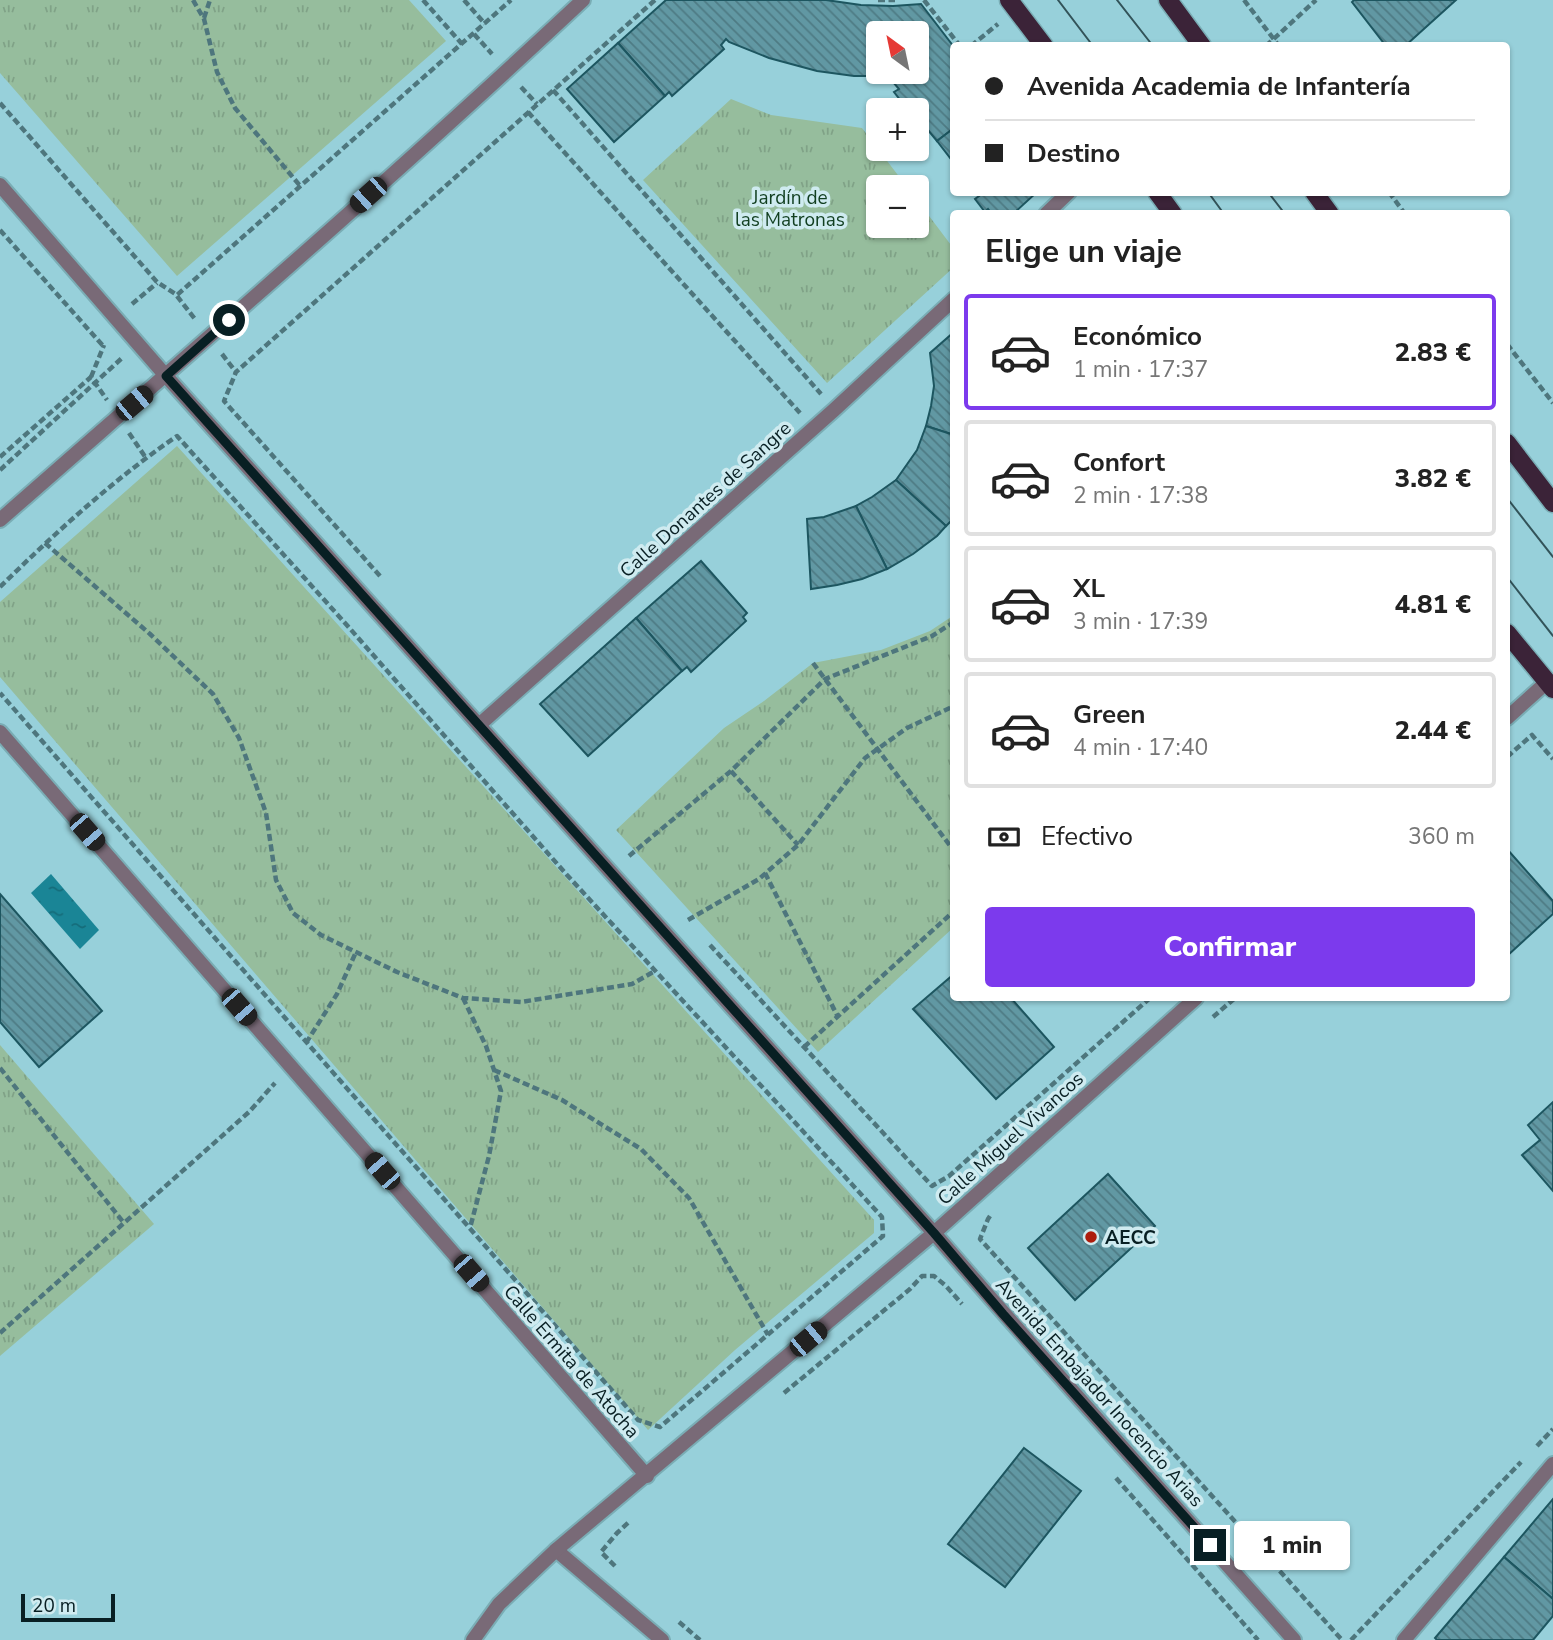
<!DOCTYPE html>
<html lang="es">
<head>
<meta charset="utf-8">
<style>
  body { margin:0; font-family:"Nunito Sans",sans-serif; background:#f2f2f2; color:#222; height:100vh; display:flex; flex-direction:column; font-size:26px; white-space:nowrap }
  * { box-sizing:border-box; margin:0 }
  p { font-size:23px; color:#767676 }
  .icon { flex:none; width:38px; height:38px; fill:none; stroke:currentColor; stroke-width:2; stroke-linecap:round; stroke-linejoin:round }
  .map { position:relative; flex:1; overflow:hidden }
  .drawer { position:absolute; left:950px; top:210px; width:560px; height:791px; display:flex; flex-direction:column; background:#fff; border-radius:7px; box-shadow:0 2px 5px #0004 }
  .drawer>* { flex:none }
  .guide { position:absolute; left:950px; top:42px; width:560px; height:154px; border-radius:7px; box-shadow:0 2px 5px #0004; display:grid; align-content:center; height:154px; padding:0 35px; background:#fff }
  .needle { width:46px; rotate:327deg }
  .buttons { position:absolute; left:866px; top:21px; display:grid; gap:14px }
  .buttons a { display:grid; place-items:center; width:63px; height:63px; border-radius:7px; background:#fff; box-shadow:0 2px 5px #0004; font-size:35px }
  .scale { position:absolute; left:21px; bottom:18px; width:94px; box-sizing:border-box; padding-left:7px; border:4px solid #081f23; border-top:0; font-size:19px; line-height:24px; white-space:nowrap; color:#081f23; -webkit-text-stroke:5px #cfebf0; paint-order:stroke }
  .end { position:absolute; width:32px; height:32px; margin:-16px; border:9px solid #081f23; background:#fff; box-shadow:0 0 0 4px #fff }
  .from { border-radius:50% }
  .bubble { position:absolute; height:49px; border-radius:7px; background:#fff; box-shadow:0 2px 5px #0004; font-size:23px; font-weight:800; line-height:49px; text-align:center }
  .car { position:absolute; width:21px; height:42px; margin:-21px -10px; border-radius:9px; box-shadow:0 0 5px 2px #0007; background:linear-gradient(#222 24%,#8ab4d8 0 40%,#222 0 76%,#8ab4d8 0 86%,#222 0) }
  .guide b { display:flex; align-items:center; gap:24px; height:66px; font-size:26px }
  .guide b+b { border-top:2px solid #e0e0e0 }
  .guide i { width:18px; height:18px; background:#222 }
  ul { padding:0; list-style:none }
  li { display:flex; align-items:center; gap:21px; height:116px; margin:0 14px 10px; padding:0 21px; border:4px solid #e0e0e0; border-radius:7px }
  li div { flex:1 }
  li b { display:block; font-size:26px }
  li em { font-style:normal; font-weight:800 }
  li.active { border-color:#7c3aed }
  li>.icon { width:63px; height:63px; stroke-width:1.5 }
  h2 { padding:0 35px; font-size:32px; line-height:84px }
  .pay { display:flex; align-items:center; gap:18px; height:77px; padding:0 35px; font-size:26px }
  .pay p { margin-inline-start:auto }
  .primary-button { display:flex; gap:14px; margin-top:auto; padding:14px 35px }
  .primary-button a { flex:1; height:80px; border-radius:7px; background:#7c3aed; color:#fff; font-size:28px; font-weight:800; line-height:80px; text-align:center }
  .map>svg:first-child { display:block }
  .park { fill:url(#park-tufts) }
  .water { fill:url(#water-ripples) }
  .building { fill:url(#building-back-hatch); stroke:#1d5660; stroke-width:2; fill-rule:evenodd }
  .lines { fill:none; stroke-linecap:round; stroke-linejoin:round }
  .street-casing { stroke:#7aadb5; stroke-width:18 }
  .primary-casing { stroke:#7aadb5; stroke-width:21 }
  .path { stroke:#4e767d; stroke-width:4.5; stroke-dasharray:7 3.5; stroke-linecap:butt }
  .street { stroke:#796a77; stroke-width:14 }
  .primary { stroke:#3b2338; stroke-width:18 }
  .tram { stroke:#325359; stroke-width:2 }
  .route { stroke:#081f23; stroke-width:9 }
  .poi-dot { fill:#ad1d0d; stroke:#cfebf0; stroke-width:2.5 }
  .labels { text-anchor:middle; stroke-width:7; stroke-linejoin:round; paint-order:stroke }
  .park-label { font-size:19px; fill:#113f20; stroke:#cfebf0 }
  .street-label { font-size:19px; fill:#081f23; stroke:#cfebf0 }
  .poi-label { font-size:19px; font-weight:bold; fill:#081f23; stroke:#cfebf0; text-anchor:start }
</style>
</head>
<body>
<div class="map">
<svg width="1553" height="1640" viewBox="0 0 1553 1640">
  <defs>
    <pattern id="park-tufts" width="24" height="20" patternUnits="userSpaceOnUse" patternTransform="scale(1.75)"><rect width="24" height="20" fill="#96bd9d"/><path d="M3 7l-1-3M5 7V3M7 7l1-3M15 17l-1-3M17 17v-4M19 17l1-3" fill="none" stroke="#80a287"/></pattern>
    <pattern id="water-ripples" width="26" height="14" patternUnits="userSpaceOnUse" patternTransform="scale(1.75)"><rect width="26" height="14" fill="#1a8596"/><path d="M2 4q2-2 4 0t4 0M15 11q2-2 4 0t4 0" fill="none" stroke="#156c7a"/></pattern>
    <pattern id="building-back-hatch" width="6" height="6" patternUnits="userSpaceOnUse" patternTransform="scale(1.75)"><rect width="6" height="6" fill="#6198a3"/><path d="M-1 5l2 2M0 0l6 6M5-1l2 2" fill="none" stroke="#4e7b84"/></pattern>
  </defs>
  <rect width="100%" height="100%" fill="#97d0da"/>
  <g class="park">
    <path d="M 0,0 L 409,0 L 446,41 L 177,276 L 0,73 Z"/>
    <path d="M 731,99 L 771,115 L 862,128 L 907,187 L 878,187 L 878,226 L 917,226 L 917,200 L 954,249 L 954,267 L 827,383 L 643,180 Z"/>
    <path d="M 177,446 L 874,1220 L 874,1233 L 735,1350 L 648,1430 L 0,677 L 0,602 Z"/>
    <path d="M 954,615 L 954,927 L 818,1052 L 616,830 L 724,728 L 764,701 L 813,663 L 881,650 L 930,631 Z"/>
    <path d="M 0,1045 L 154,1224 L 0,1356 Z"/>
  </g>
  <path class="water" d="M 51,874 L 99,930 L 80,949 L 31,893 Z"/>
  <g class="building">
    <path d="M 666,0 L 826,0 L 861,5 L 893,6 L 921,4 L 954,47 L 954,128 L 937,141 L 928,130 L 925,132 L 917,121 L 917,110 L 908,110 L 894,92 L 899,89 L 888,76 L 854,76 L 817,71 L 769,58 L 729,42 L 726,39 L 721,45 L 724,49 L 672,96 L 669,92 L 665,96 L 618,43 ZM 878,33 L 917,33 L 917,72 L 878,72 Z"/>
    <path d="M 1354,0 L 1456,0 L 1405,46 L 1386,46 L 1352,2 Z"/>
    <path d="M 618,43 L 665,96 L 614,142 L 567,89 Z"/>
    <path d="M 954,128 L 954,163 L 937,141 Z"/>
    <path d="M 976,192 L 1037,192 L 1013,214 L 992,214 L 988,209 L 985,212 L 975,199 L 979,196 Z"/>
    <path d="M 954,332 L 954,435 L 926,426 L 931,406 L 934,386 L 930,353 Z"/>
    <path d="M 926,426 L 954,435 L 954,518 L 946,526 L 896,480 L 917,450 Z"/>
    <path d="M 896,480 L 946,526 L 937,536 L 913,554 L 887,569 L 856,506 L 872,497 Z"/>
    <path d="M 856,506 L 887,569 L 862,579 L 837,585 L 811,589 L 807,519 L 824,517 Z"/>
    <path d="M 701,561 L 747,613 L 743,617 L 746,621 L 691,672 L 687,667 L 682,671 L 636,618 Z"/>
    <path d="M 636,618 L 682,671 L 588,756 L 540,704 Z"/>
    <path d="M 1507,849 L 1553,901 L 1553,914 L 1507,956 Z"/>
    <path d="M 0,894 L 102,1011 L 39,1067 L 0,1022 Z"/>
    <path d="M 954,974 L 954,998 L 1011,998 L 1054,1047 L 996,1099 L 913,1009 Z"/>
    <path d="M 1553,1102 L 1553,1191 L 1522,1155 L 1540,1140 L 1528,1125 Z"/>
    <path d="M 1108,1174 L 1155,1226 L 1075,1300 L 1028,1248 Z"/>
    <path d="M 1024,1448 L 1081,1491 L 1005,1587 L 948,1544 Z"/>
    <path d="M 1553,1499 L 1553,1599 L 1504,1557 Z"/>
    <path d="M 1504,1557 L 1553,1599 L 1553,1616 L 1533,1640 L 1437,1640 L 1435,1638 Z"/>
  </g>
  <g class="lines">
    <g class="street-casing">
      <g id="street">
        <path d="M 0,185 L 166,376 L 934,1233 C 1052,1370 1174,1504 1294,1640"/>
        <path d="M 1046,214 L 1069,192"/>
        <path d="M 0,520 C 196,348 393,178 583,0"/>
        <path d="M 1507,718 L 1547,682"/>
        <path d="M 479,725 L 834,410 L 954,299"/>
        <path d="M 0,732 L 647,1476"/>
        <path d="M 556,1550 L 662,1640"/>
        <path d="M 473,1640 L 499,1604 L 556,1550 L 934,1233 L 1196,998"/>
        <path d="M 1404,1640 L 1553,1464"/>
      </g>
    </g>
    <g class="primary-casing">
      <g id="primary">
        <path d="M 1009,0 L 1044,46"/>
        <path d="M 1168,0 L 1202,46"/>
        <path d="M 1157,192 L 1173,214"/>
        <path d="M 1314,192 L 1330,214"/>
        <path d="M 1507,443 L 1553,503"/>
        <path d="M 1507,633 L 1553,689"/>
      </g>
    </g>
    <g class="path">
      <path d="M 193,0 L 204,19 L 217,72 L 235,108 L 301,187"/>
      <path d="M 423,0 L 462,44"/>
      <path d="M 464,0 L 485,24"/>
      <path d="M 878,0 L 895,0"/>
      <path d="M 924,0 L 960,46"/>
      <path d="M 1244,0 L 1279,46"/>
      <path d="M 204,18 L 210,0"/>
      <path d="M 474,34 L 492,54"/>
      <path d="M 971,46 L 998,24"/>
      <path d="M 1266,46 L 1316,0"/>
      <path d="M 521,87 L 537,104"/>
      <path d="M 553,90 L 821,394"/>
      <path d="M 0,103 L 157,282 L 177,295 L 511,0"/>
      <path d="M 528,112 L 800,413"/>
      <path d="M 1389,192 L 1405,214"/>
      <path d="M 0,230 L 104,347"/>
      <path d="M 177,296 L 195,319"/>
      <path d="M 132,304 L 157,283"/>
      <path d="M 1507,344 L 1553,403"/>
      <path d="M 222,354 L 236,372"/>
      <path d="M 91,377 L 104,345"/>
      <path d="M 129,433 L 146,458"/>
      <path d="M 0,457 L 91,377 L 107,400"/>
      <path d="M 0,470 L 122,358"/>
      <path d="M 45,543 L 150,634 L 213,694 L 239,738 L 266,813 L 276,880 L 293,913 L 321,935 L 397,972 L 463,998 L 521,1002 L 632,984 L 655,971"/>
      <path d="M 380,576 L 224,401 L 236,372 L 655,0"/>
      <path d="M 0,587 C 55,533 113,480 177,436 L 345,623 L 567,875 L 882,1217 L 883,1236 L 660,1427 L 638,1420 L 0,693"/>
      <path d="M 813,663 L 954,851"/>
      <path d="M 1507,757 L 1532,735 L 1553,759"/>
      <path d="M 731,771 L 798,845"/>
      <path d="M 629,856 L 731,771 L 825,679 L 932,636 L 954,622"/>
      <path d="M 765,873 L 838,1017"/>
      <path d="M 688,920 L 759,879 L 798,845 L 865,758 L 907,728 L 954,706"/>
      <path d="M 710,945 L 932,1186 L 949,1176 L 1150,998"/>
      <path d="M 463,998 L 486,1046 L 501,1091 L 489,1156 L 470,1228"/>
      <path d="M 1213,1017 L 1235,998"/>
      <path d="M 306,1043 L 337,994 L 356,952"/>
      <path d="M 804,1047 L 954,911"/>
      <path d="M 0,1068 L 124,1223"/>
      <path d="M 494,1070 L 562,1100 L 641,1149 L 689,1198 L 768,1335"/>
      <path d="M 990,1216 L 988,1219 L 980,1239 L 1342,1640"/>
      <path d="M 0,1333 L 249,1112 L 275,1083"/>
      <path d="M 784,1393 L 910,1289 L 922,1276 L 934,1276 L 946,1286 L 962,1304"/>
      <path d="M 1537,1446 L 1553,1429"/>
      <path d="M 1116,1478 L 1258,1640"/>
      <path d="M 615,1566 L 601,1552 L 617,1533 L 629,1522"/>
      <path d="M 679,1622 L 700,1640"/>
      <path d="M 1351,1640 L 1521,1462"/>
    </g>
    <use href="#street" class="street"/>
    <use href="#primary" class="primary"/>
    <g class="tram">
      <path d="M 1058,0 L 1093,46"/>
      <path d="M 1117,0 L 1153,46"/>
      <path d="M 1208,192 L 1224,214"/>
      <path d="M 1268,192 L 1285,214"/>
      <path d="M 1507,498 L 1553,557"/>
      <path d="M 1507,577 L 1553,636"/>
    </g>
  </g>
  <g class="lines">
    <path class="route" d="M 229,320 L 166,376 L 934,1233 L 1003,1314 L 1210,1545"/>
  </g>
  <circle class="poi-dot" cx="1091" cy="1237" r="7"/>
  <g class="labels">
    <g class="park-label">
      <text x="790" y="204">Jardín de<tspan x="790" dy="22">las Matronas</tspan></text>
    </g>
    <g class="street-label">
      <text transform="translate(705 499) rotate(-42)" y="7">Calle Donantes de Sangre</text>
      <text transform="translate(1010 1138) rotate(-42)" y="7">Calle Miguel Vivancos</text>
      <text transform="translate(572 1361) rotate(49)" y="7">Calle Ermita de Atocha</text>
      <text transform="translate(1100 1392) rotate(48)" y="7">Avenida Embajador Inocencio Arias</text>
    </g>
    <g class="poi-label">
      <text x="1105" y="1244">AECC</text>
    </g>
  </g>
</svg>
<div class="buttons">
<a><svg class="needle" viewBox="-14 -14 28 28"><path d="M0-13l5 13h-10z" fill="#e53935"/><path d="M0 13l5-13h-10z" fill="#767676"/></svg></a>
<a>+</a>
<a>−</a>
</div>
<div class="scale">20 m</div>
<i class="end from" style="left:229px;top:320px"></i>
<i class="end" style="left:1210px;top:1545px"></i>
<div class="bubble" style="left:1234px;top:1521px;width:116px">1 min</div>
<i class="car" style="left:368px;top:195px;rotate:228deg"></i>
<i class="car" style="left:134px;top:403px;rotate:50deg"></i>
<i class="car" style="left:87px;top:832px;rotate:139deg"></i>
<i class="car" style="left:239px;top:1007px;rotate:139deg"></i>
<i class="car" style="left:382px;top:1171px;rotate:319deg"></i>
<i class="car" style="left:471px;top:1273px;rotate:139deg"></i>
<i class="car" style="left:808px;top:1339px;rotate:50deg"></i>
<div class="guide">
<b><i class="from"></i>Avenida Academia de Infantería</b>
<b><i></i>Destino</b>
</div>
<section class="drawer">
<h2>Elige un viaje</h2>
<ul>
<li class="active"><svg class="icon" aria-label="car" viewBox="0 0 24 24"><path d="M5 17H2v-5l4-1 3-4h7l3 4 3 1v5h-3M9 17h6M6 11h13"/><circle cx="7" cy="17" r="2"/><circle cx="17" cy="17" r="2"/></svg><div><b>Económico</b><p>1 min · 17:37</p></div><em>2.83 €</em></li>
<li><svg class="icon" aria-label="car" viewBox="0 0 24 24"><path d="M5 17H2v-5l4-1 3-4h7l3 4 3 1v5h-3M9 17h6M6 11h13"/><circle cx="7" cy="17" r="2"/><circle cx="17" cy="17" r="2"/></svg><div><b>Confort</b><p>2 min · 17:38</p></div><em>3.82 €</em></li>
<li><svg class="icon" aria-label="car" viewBox="0 0 24 24"><path d="M5 17H2v-5l4-1 3-4h7l3 4 3 1v5h-3M9 17h6M6 11h13"/><circle cx="7" cy="17" r="2"/><circle cx="17" cy="17" r="2"/></svg><div><b>XL</b><p>3 min · 17:39</p></div><em>4.81 €</em></li>
<li><svg class="icon" aria-label="car" viewBox="0 0 24 24"><path d="M5 17H2v-5l4-1 3-4h7l3 4 3 1v5h-3M9 17h6M6 11h13"/><circle cx="7" cy="17" r="2"/><circle cx="17" cy="17" r="2"/></svg><div><b>Green</b><p>4 min · 17:40</p></div><em>2.44 €</em></li>
</ul>
<div class="pay"><svg class="icon" aria-label="cash" viewBox="0 0 24 24"><path d="M3 7h18v10H3z"/><circle cx="12" cy="12" r="2"/></svg>Efectivo<p>360 m</p></div>
<div class="primary-button"><a>Confirmar</a></div>
</section>
</div>
</body>
</html>
